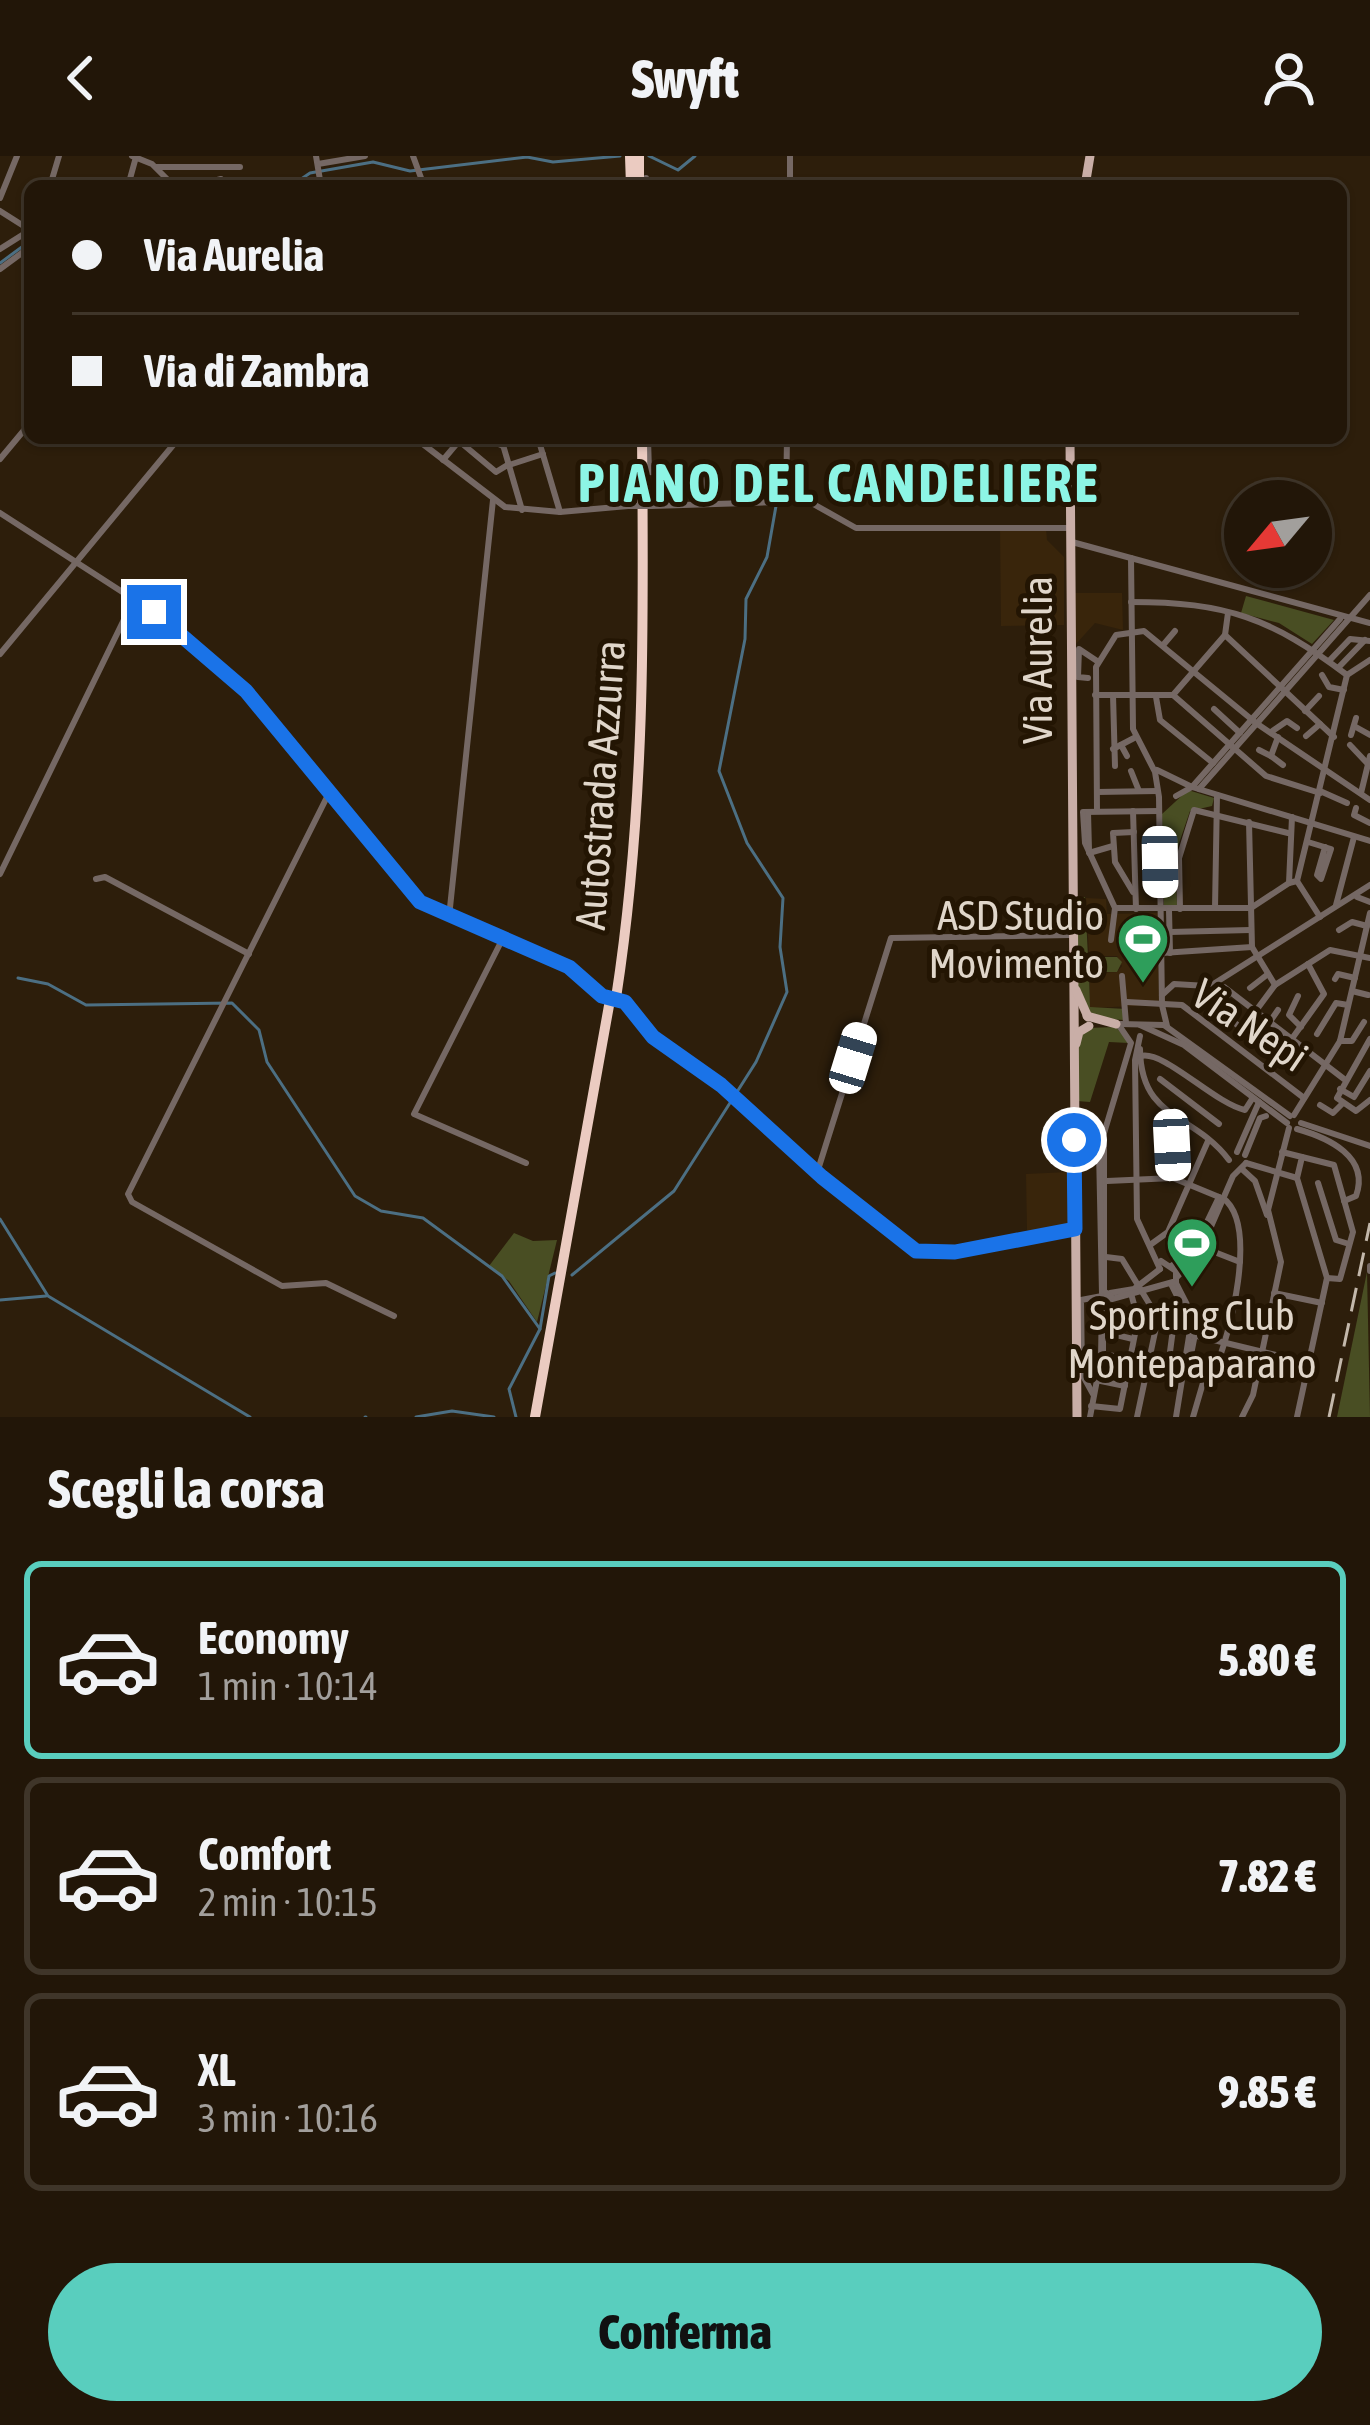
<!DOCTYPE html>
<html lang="it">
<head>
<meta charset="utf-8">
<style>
  body { margin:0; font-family:"Asap Condensed",sans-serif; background:#2a1f12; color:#f1f3f6; height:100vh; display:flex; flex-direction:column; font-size:45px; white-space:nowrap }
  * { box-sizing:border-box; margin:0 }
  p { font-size:39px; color:#a29f9c }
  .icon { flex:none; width:66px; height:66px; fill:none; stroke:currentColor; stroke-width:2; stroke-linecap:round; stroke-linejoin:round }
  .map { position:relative; height:1261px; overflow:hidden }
  .drawer { display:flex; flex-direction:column; background:#221608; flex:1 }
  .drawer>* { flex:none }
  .top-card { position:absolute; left:24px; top:24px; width:1323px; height:264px; border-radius:18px; box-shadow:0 3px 9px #0004,0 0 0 3px #3f3529; display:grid; align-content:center; height:264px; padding:0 48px; background:#221608 }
  .needle { width:78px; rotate:241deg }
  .fabs { position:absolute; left:1224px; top:324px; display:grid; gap:24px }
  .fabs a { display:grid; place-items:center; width:108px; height:108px; border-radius:50%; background:#221608; box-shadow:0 3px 9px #0004,0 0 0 3px #3f3529; font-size:60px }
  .end { position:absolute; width:54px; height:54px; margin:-27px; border:15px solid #1a73e8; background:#fff; box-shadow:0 0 0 6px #fff }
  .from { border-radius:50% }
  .car { position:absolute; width:36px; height:72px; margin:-36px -18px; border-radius:15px; box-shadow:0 0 9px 3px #0007; background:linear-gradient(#fff 24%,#345 0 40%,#fff 0 76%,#345 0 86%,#fff 0) }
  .top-card b { display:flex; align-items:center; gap:42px; height:114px; font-size:45px }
  .top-card b+b { border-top:3px solid #3f3529 }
  .top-card i { width:30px; height:30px; background:#f1f3f6 }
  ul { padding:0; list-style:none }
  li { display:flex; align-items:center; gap:36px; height:198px; margin:0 24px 18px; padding:0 24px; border:6px solid #3f3529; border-radius:18px }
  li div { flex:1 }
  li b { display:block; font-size:45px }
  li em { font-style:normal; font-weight:800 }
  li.selected { border-color:#59cebe }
  li>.icon { width:108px; height:108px; stroke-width:1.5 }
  h2 { padding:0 48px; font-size:54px; line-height:144px }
  .primary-button { display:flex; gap:24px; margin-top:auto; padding:24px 48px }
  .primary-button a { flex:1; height:138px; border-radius:72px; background:#59cebe; color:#111; font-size:48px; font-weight:800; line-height:138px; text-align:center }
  header { display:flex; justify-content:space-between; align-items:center; height:156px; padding:0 48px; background:#221608; font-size:54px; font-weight:800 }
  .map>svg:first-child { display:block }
  .built { fill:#39250b }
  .green { fill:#494e23 }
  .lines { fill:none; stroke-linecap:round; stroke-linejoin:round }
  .stream { stroke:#4c6f83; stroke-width:3 }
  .minor { stroke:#756864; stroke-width:6 }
  .major { stroke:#c9aea7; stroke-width:9 }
  .highway { stroke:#ebcbc1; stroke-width:10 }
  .rail { stroke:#c3b8ab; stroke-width:3; stroke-dasharray:24 12; stroke-linecap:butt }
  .minor-bridge { stroke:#756864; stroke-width:6 }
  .highway-bridge { stroke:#ebcbc1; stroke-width:10 }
  .route { stroke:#1a73e8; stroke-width:15 }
  .labels { text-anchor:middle; stroke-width:10; stroke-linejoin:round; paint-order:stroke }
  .street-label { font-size:42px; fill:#e0d6ca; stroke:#231503 }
  .poi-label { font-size:42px; fill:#e0d6ca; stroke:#231503; text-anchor:end }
  .district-label { font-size:54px; font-weight:bold; letter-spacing:3px; fill:#8df5e5; stroke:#231503 }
</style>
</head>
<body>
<header><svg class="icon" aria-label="back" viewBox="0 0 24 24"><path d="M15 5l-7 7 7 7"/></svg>Swyft<svg class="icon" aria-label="person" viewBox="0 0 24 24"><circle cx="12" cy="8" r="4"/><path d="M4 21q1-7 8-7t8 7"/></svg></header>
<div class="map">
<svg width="1370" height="1261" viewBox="0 0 1370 1261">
  <rect width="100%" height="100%" fill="#2d1e0b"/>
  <g class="built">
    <path d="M 1000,372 L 1046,372 L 1047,384 L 1064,401 L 1064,469 L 1001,470 Z"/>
    <path d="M 1075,437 L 1122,437 L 1123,474 L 1095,467 L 1075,489 Z"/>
    <path d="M 1086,742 L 1106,743 L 1107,758 L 1158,757 L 1159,849 L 1090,852 L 1090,817 L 1117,816 L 1122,810 L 1117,800 L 1089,800 Z"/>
    <path d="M 1068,1016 L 1068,1071 L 1039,1073 L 1037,1078 L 1027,1074 L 1026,1018 Z"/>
  </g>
  <g class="green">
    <path d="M 1246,440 L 1334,464 L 1312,488 L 1279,467 L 1241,457 Z"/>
    <path d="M 1188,634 L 1214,642 L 1212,650 L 1190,655 L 1175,699 L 1177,750 L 1164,750 L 1162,658 Z"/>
    <path d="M 1076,741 L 1085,741 L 1088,801 L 1117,801 L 1122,806 L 1117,816 L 1089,816 L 1090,851 L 1126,853 L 1124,864 L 1093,862 L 1078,833 Z"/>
    <path d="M 1116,871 L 1129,887 L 1109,886 L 1090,946 L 1077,945 L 1077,885 L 1086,872 Z"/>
    <path d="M 514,1077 L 533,1085 L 557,1084 L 537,1166 L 509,1125 L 489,1110 Z"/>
    <path d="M 1367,1116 L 1370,1261 L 1337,1261 Z"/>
  </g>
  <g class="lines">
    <g class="stream">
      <path d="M 649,0 L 678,14 L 695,0"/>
      <path d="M 291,30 L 310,17 L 373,6 L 410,15 L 527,1 L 553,6 L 620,0"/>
      <path d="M 0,107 L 30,85"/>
      <path d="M 18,822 L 48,828 L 86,849 L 232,847 L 259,874 L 267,906 L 355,1040 L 381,1055 L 423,1062 L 502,1120 L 540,1173"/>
      <path d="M 0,1063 L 48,1140 L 250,1261"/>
      <path d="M 572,1119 L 674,1035 L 756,906 L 787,836 L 780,791 L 783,742 L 747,687 L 719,615 L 745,483 L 746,443 L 767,401 L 776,350"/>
      <path d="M 0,1144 L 46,1140"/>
      <path d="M 365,1261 L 366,1261"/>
      <path d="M 416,1261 L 452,1255 L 494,1261"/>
      <path d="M 516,1261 L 509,1233 L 540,1173 L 549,1120 L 555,1117"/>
    </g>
    <g class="minor">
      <path d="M 132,0 L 152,8 L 174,30"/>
      <path d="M 316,0 L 321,30"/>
      <path d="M 413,0 L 424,30"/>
      <path d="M 318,8 L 365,0"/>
      <path d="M 156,11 L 240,11"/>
      <path d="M 646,22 L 646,30"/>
      <path d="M 50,30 L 59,0"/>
      <path d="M 128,30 L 136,1"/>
      <path d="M 143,30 L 157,26"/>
      <path d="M 196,30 L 221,23"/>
      <path d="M 790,30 L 790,0"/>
      <path d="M 0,42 L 17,0"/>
      <path d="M 0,55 L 30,74"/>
      <path d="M 0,93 L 27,76"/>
      <path d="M 0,113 L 30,91"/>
      <path d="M 415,282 L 505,351 L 560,356 L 628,350"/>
      <path d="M 486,282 L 503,290"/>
      <path d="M 501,282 L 522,354"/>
      <path d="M 538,282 L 560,356"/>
      <path d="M 648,282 L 649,316 L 706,320 L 708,348"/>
      <path d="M 0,303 L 30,267"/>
      <path d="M 443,304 L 459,285 L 496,316 L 509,308"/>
      <path d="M 509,309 L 543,298"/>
      <path d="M 786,346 L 787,282"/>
      <path d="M 651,350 L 808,345 L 856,372 L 1070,372"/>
      <path d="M 0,357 L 158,459 L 233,523 L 423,748 L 564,809 L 602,840 L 625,846 L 657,884 L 721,929 L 820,1019 L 916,1095 L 955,1095 L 1075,1073"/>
      <path d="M 1072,386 L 1370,467"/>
      <path d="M 1131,402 L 1133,573 L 1155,616 L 1159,641 L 1162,849 L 1167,870"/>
      <path d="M 1131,446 C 1226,446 1271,462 1347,519"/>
      <path d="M 1225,479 L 1334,581"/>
      <path d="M 1164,488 L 1175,475"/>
      <path d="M 0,498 L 179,282"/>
      <path d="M 1330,504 L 1350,483 L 1370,485"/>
      <path d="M 1338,512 L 1365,484"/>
      <path d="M 1322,519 L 1329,531 L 1344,534"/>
      <path d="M 1347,519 L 1370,504"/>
      <path d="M 1088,522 L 1078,521 L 1079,493 L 1097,505"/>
      <path d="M 1095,539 L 1173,539 L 1225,479 L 1228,457"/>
      <path d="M 1113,539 L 1115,610"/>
      <path d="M 1173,539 L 1266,620 L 1320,637"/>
      <path d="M 1156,541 L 1160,564 L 1213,607"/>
      <path d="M 1214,553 L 1240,577"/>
      <path d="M 1305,555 L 1319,540"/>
      <path d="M 1354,570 L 1370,579"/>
      <path d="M 1271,576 L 1287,565 L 1297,572"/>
      <path d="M 1351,579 L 1356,562"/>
      <path d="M 1306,580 L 1320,568"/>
      <path d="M 1121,589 L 1127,600"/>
      <path d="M 1350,589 L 1367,607"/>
      <path d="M 1113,593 L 1136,581"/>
      <path d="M 1259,594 L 1271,600 L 1278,581"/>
      <path d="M 1271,600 L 1283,609"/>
      <path d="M 1157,614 L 1192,631 L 1370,685"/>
      <path d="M 1131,615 L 1139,635"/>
      <path d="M 1199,633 L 1370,439"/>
      <path d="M 1320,635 L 1347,647"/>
      <path d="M 1097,636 L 1157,635"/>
      <path d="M 329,637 L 128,1038 L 132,1046 L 282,1130 L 326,1127 L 394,1160"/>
      <path d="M 1361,637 L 1370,600"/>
      <path d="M 1176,640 L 1192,631 L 1340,463"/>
      <path d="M 1356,652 L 1354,659 L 1370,667"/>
      <path d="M 1097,655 L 1096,511 L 1116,479 L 1144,475 L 1256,567 L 1370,644"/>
      <path d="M 1133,655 L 1136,753"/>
      <path d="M 1159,655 L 1083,656 L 1085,687 L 1115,752 L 1251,752 L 1289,727"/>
      <path d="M 1088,656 L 1089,694"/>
      <path d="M 1292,661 L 1289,727 L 1297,725 L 1347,519"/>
      <path d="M 1249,666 L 1252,791 L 1275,829"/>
      <path d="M 1308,686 L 1331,693 L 1321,723 L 1317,719 L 1325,691"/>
      <path d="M 1089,697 L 1113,690"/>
      <path d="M 0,718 L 134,443"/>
      <path d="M 96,723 L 105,721 L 249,798"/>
      <path d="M 1297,725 L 1320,761"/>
      <path d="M 1133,736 L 1115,706 L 1113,677 L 1134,676"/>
      <path d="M 1357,741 L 1370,746"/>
      <path d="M 1336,749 L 1354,681"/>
      <path d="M 1215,752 L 1217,639"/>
      <path d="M 1180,753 L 1179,702 L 1194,654 L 1288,677"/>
      <path d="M 1169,754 L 1170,797"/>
      <path d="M 449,761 L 493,344"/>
      <path d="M 1339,774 L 1352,766 L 1367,770"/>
      <path d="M 1170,776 L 1250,774"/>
      <path d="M 503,782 L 414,958 L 526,1007"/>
      <path d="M 1111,784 L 1115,752"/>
      <path d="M 1162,797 L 1252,791"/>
      <path d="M 1122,820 L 1126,867"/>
      <path d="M 1335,823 L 1338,818 L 1355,822"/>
      <path d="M 1215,827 L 1370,729"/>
      <path d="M 1250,832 L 1268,818"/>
      <path d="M 1352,835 L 1368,839"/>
      <path d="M 1230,836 L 1218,854 L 1292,911"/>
      <path d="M 1162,839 L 1174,828 L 1224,831 L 1344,923"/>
      <path d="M 1298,840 L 1289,859 L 1301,871"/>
      <path d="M 1127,846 L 1182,849 L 1304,942"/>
      <path d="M 1255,856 L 1275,829 L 1330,794 L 1370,802"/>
      <path d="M 1269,867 L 1278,854"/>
      <path d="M 1120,868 L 1164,869 L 1290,960"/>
      <path d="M 1140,869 L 1184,889 L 1287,967"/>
      <path d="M 1317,878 L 1336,847 L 1348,849"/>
      <path d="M 1140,880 L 1135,904 L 1137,1063 L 1160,1113"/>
      <path d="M 1370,883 L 1337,942 L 1356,955 L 1370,944"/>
      <path d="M 1291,884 L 1324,838 L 1308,808"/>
      <path d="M 1340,885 L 1352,885 L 1364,866"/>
      <path d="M 1140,893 C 1141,965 1193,956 1229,1004"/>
      <path d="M 1141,900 C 1164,894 1214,947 1245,954 L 1252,943"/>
      <path d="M 1160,923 L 1219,968"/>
      <path d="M 1340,933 L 1354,941 L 1370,915"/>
      <path d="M 1320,949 L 1333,957 L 1343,947"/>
      <path d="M 1170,956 L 1173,1022"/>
      <path d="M 1294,959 L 1340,885 L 1370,757"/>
      <path d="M 1301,967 L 1370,990"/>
      <path d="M 1297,973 C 1329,982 1370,1001 1356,1040 L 1344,1045"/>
      <path d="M 1104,983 L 1104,1136"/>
      <path d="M 1237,996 L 1259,946"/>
      <path d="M 1282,996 L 1302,1001 L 1297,1022 L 1327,1122 L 1297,1261"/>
      <path d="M 1245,999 L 1260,962 L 1266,960"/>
      <path d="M 1302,1001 L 1334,1009 L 1353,1076 L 1340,1123 L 1327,1122"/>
      <path d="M 1246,1007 L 1297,1022"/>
      <path d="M 1243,1014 L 1255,1025 L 1267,1059"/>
      <path d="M 817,1017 L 891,782 L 1071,779"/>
      <path d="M 1107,1025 L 1173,1022 L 1219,1041"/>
      <path d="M 1318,1027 L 1336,1084 L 1349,1088"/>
      <path d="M 1150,1089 L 1168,1076 L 1208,985"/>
      <path d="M 1199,1090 L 1240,1106"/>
      <path d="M 1106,1101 L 1122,1103 L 1158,1162 L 1137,1261"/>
      <path d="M 1161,1105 L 1176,1115 L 1176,1127 L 1197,1168 L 1189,1209"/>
      <path d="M 1171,1110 L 1192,1097 L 1219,1041"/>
      <path d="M 1370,1110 L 1370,1115"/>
      <path d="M 1177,1121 L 1199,1098 L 1233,1020 L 1246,1007"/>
      <path d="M 1171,1128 L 1191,1168 L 1176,1261"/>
      <path d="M 1110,1137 L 1134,1133 L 1160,1113"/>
      <path d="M 1274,1137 L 1322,1147"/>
      <path d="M 1102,1138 L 1099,994 L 1131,887 L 1118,868"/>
      <path d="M 1112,1143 L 1173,1126"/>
      <path d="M 1104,1174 L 1135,1170"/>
      <path d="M 1108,1177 L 1133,1183"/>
      <path d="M 1193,1179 L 1309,1207"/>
      <path d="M 1105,1198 L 1185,1217 L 1214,1216 C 1230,1179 1259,1069 1223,1042"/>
      <path d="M 1103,1200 L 1103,1144 L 1111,1140 L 1105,1136"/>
      <path d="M 1168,1211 L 1175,1158 L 1184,1150"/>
      <path d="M 1096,1224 L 1125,1230"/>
      <path d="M 1093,1238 L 1082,1218 L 1081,1144 L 1102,1140"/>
      <path d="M 1091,1250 L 1120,1253 L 1138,1163 L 1132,1141"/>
      <path d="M 1090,1261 L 1101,1203 L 1102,1141"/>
      <path d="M 1193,1261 L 1205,1220"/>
      <path d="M 1242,1261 L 1253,1239 L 1281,1106 L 1268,1054 L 1289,972"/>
    </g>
    <g class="major">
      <path d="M 1085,30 L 1090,0"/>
      <path d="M 1070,282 L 1077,1261"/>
      <path d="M 1076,834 L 1088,861"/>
      <path d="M 1087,860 L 1116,868"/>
      <path d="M 1076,888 L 1079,876 L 1089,870"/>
    </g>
    <g class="highway">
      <path d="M 630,0 L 631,30"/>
      <path d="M 639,0 L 639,30"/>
      <path d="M 616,842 C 645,654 644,471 642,282"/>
      <path d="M 535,1261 L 610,844"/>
    </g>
    <path class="rail" d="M 1329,1261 L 1370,1067"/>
    <path class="minor-bridge" d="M 628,350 L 651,350"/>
    <path class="highway-bridge" d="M 615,846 L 616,842"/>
  </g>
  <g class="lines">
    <path class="route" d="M 154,456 L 246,535 L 420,746 L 569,811 L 602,840 L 625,846 L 653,881 L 721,929 L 822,1021 L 916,1095 L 955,1096 L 1075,1073 L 1074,984"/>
  </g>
  <defs>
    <g id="stadium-pin" transform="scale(2.7)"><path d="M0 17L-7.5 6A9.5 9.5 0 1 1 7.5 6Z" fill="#2e9e5b" stroke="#231503"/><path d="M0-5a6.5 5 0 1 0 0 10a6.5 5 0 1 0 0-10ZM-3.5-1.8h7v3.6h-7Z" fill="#fff"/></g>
  </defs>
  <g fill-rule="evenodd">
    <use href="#stadium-pin" x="1143" y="783"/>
    <use href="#stadium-pin" x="1192" y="1087"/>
  </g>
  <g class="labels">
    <g class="street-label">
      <text transform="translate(1037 504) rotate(-90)" y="15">Via Aurelia</text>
      <text transform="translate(600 629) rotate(-86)" y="15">Autostrada Azzurra</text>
      <text transform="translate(1250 869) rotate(34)" y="15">Via Nepi</text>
    </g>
    <g class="poi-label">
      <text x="1104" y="774">ASD Studio<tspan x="1104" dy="48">Movimento</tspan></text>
      <text x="1192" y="1174" text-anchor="middle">Sporting Club<tspan x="1192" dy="48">Montepaparano</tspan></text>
    </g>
    <g class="district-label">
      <text x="839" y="346">PIANO DEL CANDELIERE</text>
    </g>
  </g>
</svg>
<div class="fabs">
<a><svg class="needle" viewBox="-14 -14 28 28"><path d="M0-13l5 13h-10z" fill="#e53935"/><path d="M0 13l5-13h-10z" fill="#a29f9c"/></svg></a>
</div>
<i class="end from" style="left:1074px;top:984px"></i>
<i class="end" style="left:154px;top:456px"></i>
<i class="car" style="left:1160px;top:706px;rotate:179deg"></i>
<i class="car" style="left:853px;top:902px;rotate:17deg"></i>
<i class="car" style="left:1172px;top:989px;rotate:177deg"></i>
<div class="top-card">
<b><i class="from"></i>Via Aurelia</b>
<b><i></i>Via di Zambra</b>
</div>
</div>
<section class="drawer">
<h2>Scegli la corsa</h2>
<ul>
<li class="selected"><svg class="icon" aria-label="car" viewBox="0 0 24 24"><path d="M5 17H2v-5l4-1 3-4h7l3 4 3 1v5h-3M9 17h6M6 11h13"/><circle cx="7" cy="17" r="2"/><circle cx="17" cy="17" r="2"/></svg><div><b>Economy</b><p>1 min · 10:14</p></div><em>5.80 €</em></li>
<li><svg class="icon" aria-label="car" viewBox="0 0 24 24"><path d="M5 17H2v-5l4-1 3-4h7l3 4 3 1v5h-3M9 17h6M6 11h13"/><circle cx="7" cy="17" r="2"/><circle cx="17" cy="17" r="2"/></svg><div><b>Comfort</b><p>2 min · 10:15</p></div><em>7.82 €</em></li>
<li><svg class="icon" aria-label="car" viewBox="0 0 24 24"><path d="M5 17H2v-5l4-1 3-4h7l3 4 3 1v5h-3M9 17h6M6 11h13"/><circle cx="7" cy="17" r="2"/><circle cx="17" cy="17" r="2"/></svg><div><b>XL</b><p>3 min · 10:16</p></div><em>9.85 €</em></li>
</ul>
<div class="primary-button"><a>Conferma</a></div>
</section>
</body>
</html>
